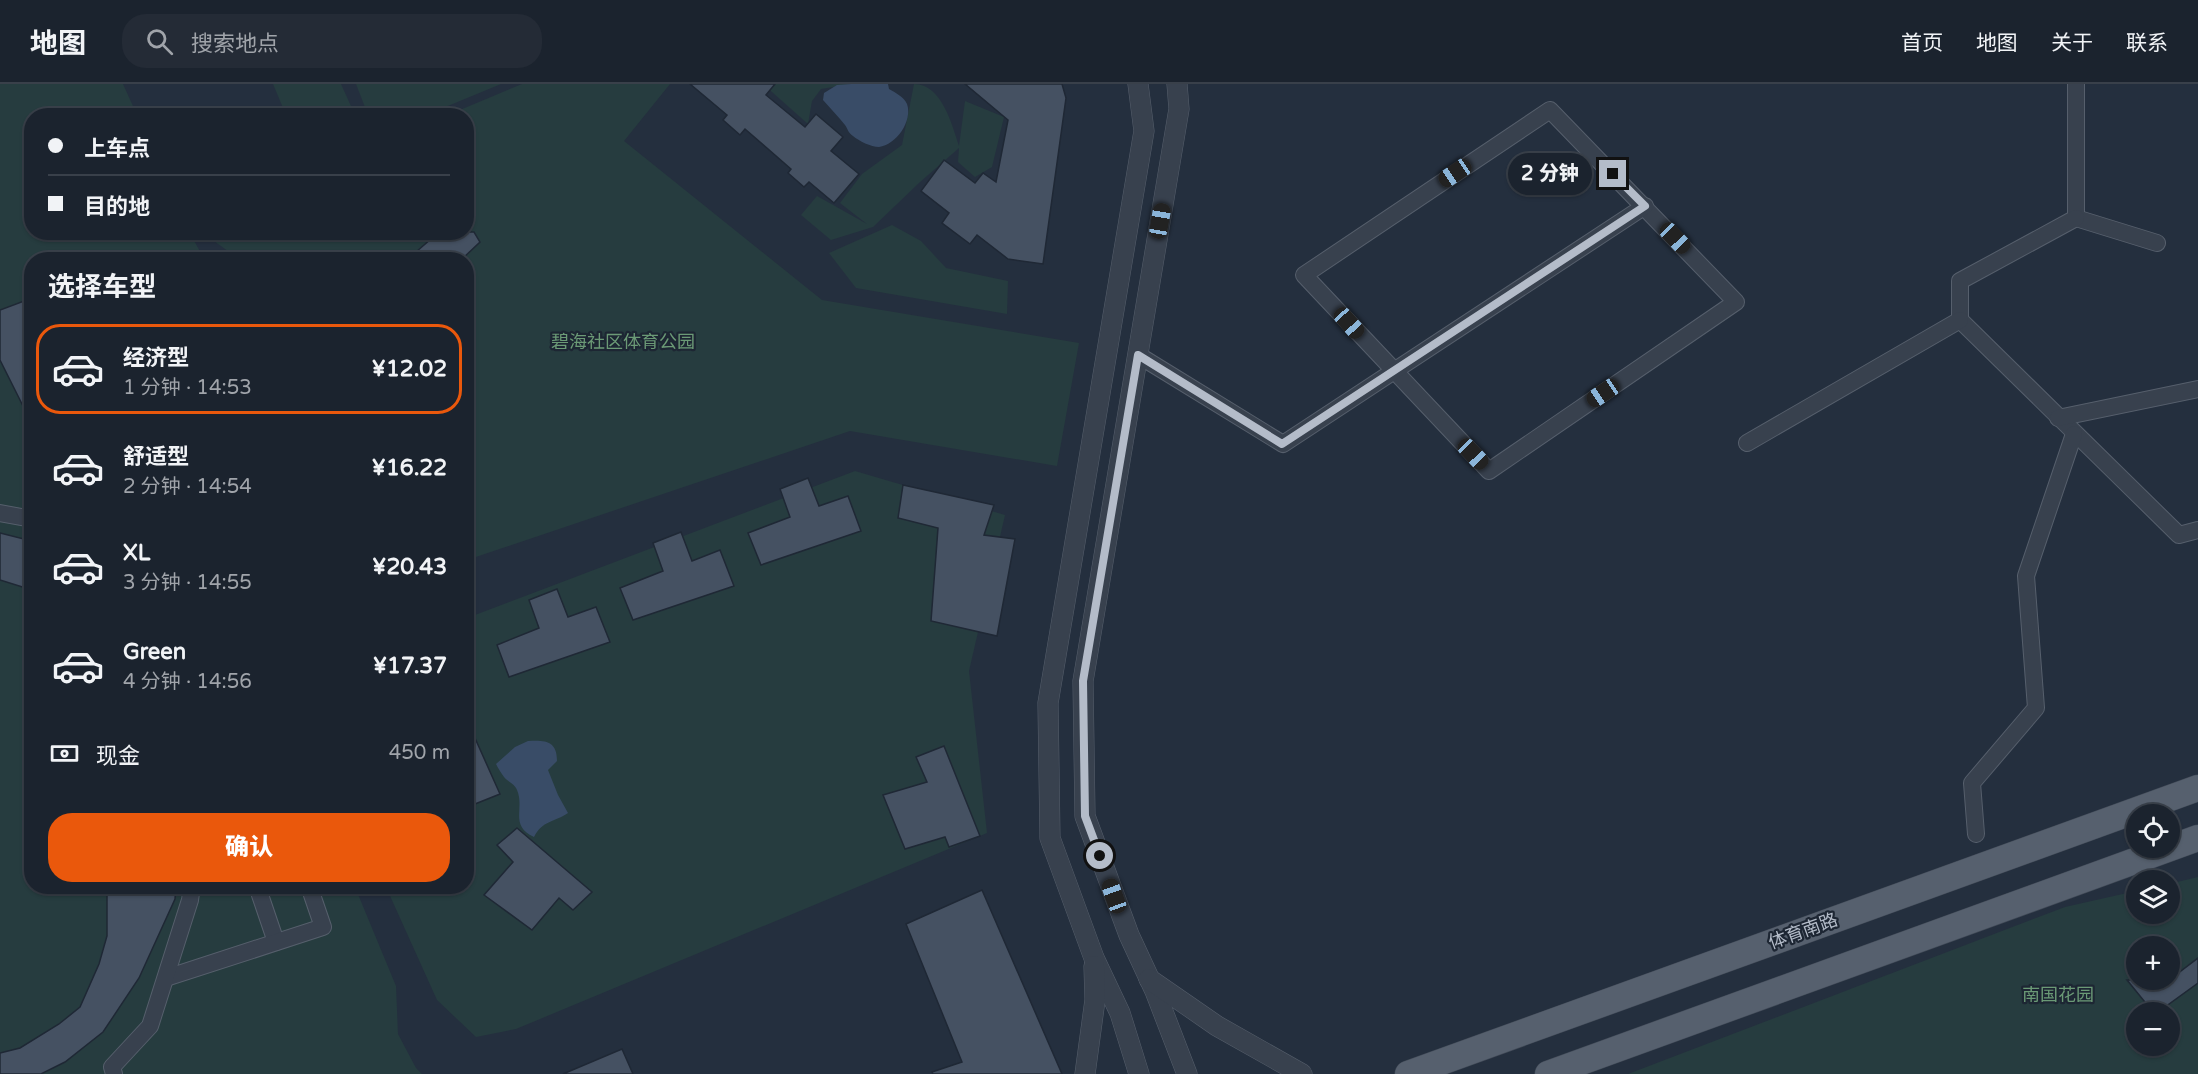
<!DOCTYPE html>
<html lang="zh">
<head>
<meta charset="utf-8">
<style>
  body { margin:0; font-family:"Varela Round","Noto Sans SC",sans-serif; background:#242b36; color:#f1f3f6; height:100vh; display:flex; flex-direction:column; font-size:22px; white-space:nowrap }
  * { box-sizing:border-box; margin:0 }
  p { font-size:20px; color:#a0a4aa }
  .icon { flex:none; width:33px; height:33px; fill:none; stroke:currentColor; stroke-width:2; stroke-linecap:round; stroke-linejoin:round }
  .map { position:relative; flex:1; overflow:hidden }
  .panel { position:absolute; left:24px; top:168px; width:450px; height:642px; display:flex; flex-direction:column; background:#1b232e; border-radius:24px; box-shadow:0 2px 4px #0004,0 0 0 2px #39404a }
  .panel>* { flex:none }
  .banner { position:absolute; left:24px; top:24px; width:450px; height:132px; border-radius:24px; box-shadow:0 2px 4px #0004,0 0 0 2px #39404a; display:grid; align-content:center; height:132px; padding:0 24px; background:#1b232e }
  .buttons { position:absolute; left:2126px; top:720px; display:grid; gap:12px }
  .buttons a { display:grid; place-items:center; width:54px; height:54px; border-radius:50%; background:#1b232e; box-shadow:0 2px 4px #0004,0 0 0 2px #39404a; font-size:30px }
  .end { position:absolute; width:27px; height:27px; margin:-14px; border:8px solid #b4bcc9; background:#111; box-shadow:0 0 0 3px #111 }
  .from { border-radius:50% }
  .bubble { position:absolute; height:42px; border-radius:21px; background:#1b232e; box-shadow:0 2px 4px #0004,0 0 0 2px #39404a; font-size:20px; font-weight:800; line-height:42px; text-align:center }
  .car { position:absolute; width:18px; height:36px; margin:-18px -9px; border-radius:8px; box-shadow:0 0 4px 2px #0007; background:linear-gradient(#222 24%,#8ab4d8 0 40%,#222 0 76%,#8ab4d8 0 86%,#222 0) }
  .banner b { display:flex; align-items:center; gap:21px; height:57px; font-size:22px }
  .banner b+b { border-top:2px solid #39404a }
  .banner i { width:15px; height:15px; background:#f1f3f6 }
  ul { padding:0; list-style:none }
  li { display:flex; align-items:center; gap:18px; height:90px; margin:0 12px 9px; padding:0 12px; border:3px solid transparent; border-radius:24px }
  li div { flex:1 }
  li b { display:block; font-size:22px }
  li em { font-style:normal; font-weight:800 }
  li.current { border-color:#ea580c }
  li>.icon { width:54px; height:54px; stroke-width:1.5 }
  h2 { padding:0 24px; font-size:27px; line-height:72px }
  .pay { display:flex; align-items:center; gap:15px; height:66px; padding:0 24px; font-size:22px }
  .pay p { margin-inline-start:auto }
  .button { display:flex; gap:12px; margin-top:auto; padding:12px 24px }
  .button a { flex:1; height:69px; border-radius:24px; background:#ea580c; color:#fff; font-size:24px; font-weight:800; line-height:69px; text-align:center }
  header { display:flex; align-items:center; gap:36px; box-sizing:border-box; height:84px; padding:0 30px; background:#1b232e; border-bottom:2px solid #39404a }
  header strong { font-size:28px }
  nav { display:flex; gap:33px; margin-inline-start:auto; font-size:21px }
  .search { width:420px; height:54px; background:#242b36; display:flex; align-items:center; gap:15px; box-sizing:border-box; padding:0 21px; border-radius:24px; color:#a0a4aa; font-size:22px }
  .map>svg:first-child { display:block }
  .green { fill:#263c3f; fill-rule:evenodd }
  .water { fill:#394c67 }
  .building { fill:#455162; stroke:#1f2835; stroke-width:1.5 }
  .lines { fill:none; stroke-linecap:round; stroke-linejoin:round }
  .minor-casing { stroke:#565f6c; stroke-width:18 }
  .tertiary-casing { stroke:#565f6c; stroke-width:21 }
  .primary-casing { stroke:#414a57; stroke-width:27 }
  .minor { stroke:#38414e; stroke-width:16 }
  .tertiary { stroke:#38414e; stroke-width:20 }
  .primary { stroke:#56606e; stroke-width:26 }
  .route { stroke:#b4bcc9; stroke-width:8 }
  .labels { text-anchor:middle; stroke-width:4.5; stroke-linejoin:round; paint-order:stroke }
  .park-label { font-size:18px; fill:#6b9a76; stroke:#1d2633 }
  .street-label { font-size:18px; fill:#b4bcc9; stroke:#1d2633 }
</style>
</head>
<body>
<header>
<strong>地图</strong>
<div class="search"><svg class="icon" aria-label="search" viewBox="0 0 24 24"><circle cx="10" cy="10" r="6"/><path d="M15 15l6 6"/></svg>搜索地点</div>
<nav><a>首页</a><a>地图</a><a>关于</a><a>联系</a></nav>
</header>
<div class="map">
<svg width="2198" height="990" viewBox="0 0 2198 990">
  <rect width="100%" height="100%" fill="#242f3e"/>
  <g class="green">
    <path d="M 0,0 L 123,0 L 137,31 L 32,32 L 32,148 L 190,149 L 204,175 L 32,176 L 32,802 L 355,803 L 396,902 L 398,950 L 416,984 L 422,990 L 0,990 Z"/>
    <path d="M 273,0 L 341,0 L 355,31 L 286,31 Z"/>
    <path d="M 356,0 L 501,0 L 426,31 L 368,31 Z"/>
    <path d="M 522,0 L 670,0 L 624,57 L 822,216 L 1079,259 L 1057,382 L 850,347 L 467,476 L 466,176 L 239,175 L 207,152 L 215,148 L 466,148 L 466,32 L 448,31 Z"/>
    <path d="M 763,0 L 852,0 L 821,5 L 812,17 L 808,40 Z"/>
    <path d="M 914,0 C 942,0 952,41 959,62 L 965,17 L 1004,33 L 992,83 L 975,93 L 958,78 L 959,64 L 920,98 L 873,143 L 831,156 L 801,131 L 817,112 L 867,140 L 840,119 L 862,90 L 902,61 Z"/>
    <path d="M 892,141 L 921,157 L 946,184 L 1008,197 L 1007,230 L 856,204 L 829,169 Z"/>
    <path d="M 855,387 L 1005,431 L 969,587 L 987,749 L 516,945 L 476,953 L 437,916 L 386,803 L 466,802 L 467,534 Z"/>
    <path d="M 2198,793 L 2198,990 L 1628,990 L 2065,823 L 2136,807 L 2136,830 L 2169,830 L 2169,800 ZM 2136,862 L 2169,862 L 2169,896 L 2136,896 ZM 2136,928 L 2169,928 L 2169,962 L 2136,962 Z"/>
  </g>
  <g class="water">
    <path d="M 851,0 L 888,0 L 889,5 C 896,9 904,13 907,20 C 913,37 896,61 879,63 C 871,63 859,57 853,52 C 848,49 848,45 845,41 C 838,32 830,24 823,16 L 824,9 L 837,1 Z"/>
    <path d="M 528,657 C 546,656 557,657 557,677 L 548,686 L 558,711 L 568,729 C 553,739 543,736 534,753 C 509,741 525,725 517,706 C 515,700 508,698 504,693 C 501,689 498,684 496,680 L 515,663 Z"/>
  </g>
  <g class="building">
    <path d="M 690,0 L 775,0 L 766,11 L 805,43 L 816,30 L 843,53 L 831,67 L 859,90 L 834,119 L 809,98 L 804,103 L 788,89 L 791,85 L 745,45 L 740,51 L 723,36 L 727,31 Z"/>
    <path d="M 965,0 L 1062,0 L 1066,14 L 1043,180 L 1008,175 L 977,151 L 970,160 L 942,139 L 949,129 L 921,107 L 944,76 L 975,99 L 983,89 L 996,98 L 1008,36 Z"/>
    <path d="M 439,148 L 474,148 L 480,158 L 461,176 L 424,176 L 416,168 Z"/>
    <path d="M 32,214 L 32,340 L 0,276 L 0,226 Z"/>
    <path d="M 808,394 L 819,422 L 848,412 L 861,447 L 761,481 L 748,449 L 790,433 L 780,405 Z"/>
    <path d="M 903,401 L 994,421 L 984,451 L 1015,455 L 997,552 L 931,537 L 938,444 L 898,434 Z"/>
    <path d="M 681,448 L 692,477 L 720,466 L 734,502 L 633,536 L 620,504 L 663,487 L 653,459 Z"/>
    <path d="M 0,449 L 32,457 L 32,506 L 0,496 Z"/>
    <path d="M 557,505 L 568,533 L 596,523 L 610,558 L 509,593 L 497,561 L 539,544 L 529,516 Z"/>
    <path d="M 466,634 L 500,710 L 475,720 L 466,703 Z"/>
    <path d="M 944,662 L 980,752 L 949,763 L 945,753 L 905,765 L 883,711 L 927,698 L 916,673 Z"/>
    <path d="M 517,744 L 592,808 L 573,826 L 559,814 L 532,846 L 484,811 L 513,778 L 497,761 Z"/>
    <path d="M 107,802 L 176,802 L 175,815 L 139,894 L 103,948 L 65,978 L 41,990 L 0,990 L 0,969 L 20,964 L 59,940 L 80,923 L 99,880 L 107,852 Z"/>
    <path d="M 982,806 L 1062,990 L 933,990 L 932,988 L 962,978 L 906,840 Z"/>
    <path d="M 2198,874 L 2198,899 L 2158,928 L 2153,928 L 2127,896 L 2169,896 Z"/>
    <path d="M 622,965 L 633,990 L 563,990 Z"/>
  </g>
  <g class="lines">
    <g class="minor-casing">
      <g id="minor">
        <path d="M 2076,0 L 2076,134 L 2157,159"/>
        <path d="M 1550,26 L 1736,218 L 1489,387 L 1304,191 Z"/>
        <path d="M 2076,134 L 1960,197 L 1960,236 L 2179,451 L 2198,446"/>
        <path d="M 1138,271 L 1283,360 L 1645,122"/>
        <path d="M 2058,334 L 2198,305"/>
        <path d="M 1747,359 L 1960,236"/>
        <path d="M 0,429 L 32,435"/>
        <path d="M 1976,750 L 1972,699 L 2036,624 L 2026,492 L 2074,350"/>
        <path d="M 257,802 L 276,858"/>
        <path d="M 166,894 L 323,843 L 309,802"/>
        <path d="M 114,990 L 112,983 L 150,942 L 190,816 L 192,802"/>
      </g>
    </g>
    <g class="tertiary-casing">
      <g id="tertiary">
        <path d="M 1138,0 L 1144,47 L 1048,619 L 1050,754 L 1094,874 L 1120,929 L 1139,990"/>
        <path d="M 1177,0 L 1179,25 L 1083,597 L 1085,732 L 1129,851 L 1155,907 L 1187,990"/>
        <path d="M 1149,895 L 1217,942 L 1302,990"/>
        <path d="M 1085,990 L 1095,916 L 1094,882"/>
      </g>
    </g>
    <g class="primary-casing">
      <g id="primary">
        <path d="M 1408,990 L 2198,704"/>
        <path d="M 1548,990 L 2198,754"/>
      </g>
    </g>
    <use href="#minor" class="minor"/>
    <use href="#tertiary" class="tertiary"/>
    <use href="#primary" class="primary"/>
  </g>
  <g class="lines">
    <path class="route" d="M 1100,772 L 1085,732 L 1083,597 L 1138,271 L 1282,360 L 1645,122 L 1613,90"/>
  </g>
  <g class="labels">
    <g class="park-label">
      <text x="623" y="264">碧海社区体育公园</text>
      <text x="2058" y="917">南国花园</text>
    </g>
    <g class="street-label">
      <text transform="translate(1803 847) rotate(-20)" y="6">体育南路</text>
    </g>
  </g>
</svg>
<div class="buttons">
<a><svg class="icon" aria-label="locate" viewBox="0 0 24 24"><circle cx="12" cy="12" r="6"/><path d="M12 2v4M12 18v4M2 12h4M18 12h4"/></svg></a>
<a><svg class="icon" aria-label="layers" viewBox="0 0 24 24"><path d="M12 4l9 5-9 5-9-5zM3 14l9 5 9-5"/></svg></a>
<a>+</a>
<a>−</a>
</div>
<i class="end from" style="left:1100px;top:772px"></i>
<i class="end" style="left:1613px;top:90px"></i>
<div class="bubble" style="left:1508px;top:69px;width:84px">2 分钟</div>
<i class="car" style="left:1455px;top:89px;rotate:236deg"></i>
<i class="car" style="left:1160px;top:137px;rotate:10deg"></i>
<i class="car" style="left:1675px;top:154px;rotate:136deg"></i>
<i class="car" style="left:1349px;top:239px;rotate:138deg"></i>
<i class="car" style="left:1603px;top:309px;rotate:236deg"></i>
<i class="car" style="left:1473px;top:370px;rotate:136deg"></i>
<i class="car" style="left:1114px;top:812px;rotate:340deg"></i>
<div class="banner">
<b><i class="from"></i>上车点</b>
<b><i></i>目的地</b>
</div>
<section class="panel">
<h2>选择车型</h2>
<ul>
<li class="current"><svg class="icon" aria-label="car" viewBox="0 0 24 24"><path d="M5 17H2v-5l4-1 3-4h7l3 4 3 1v5h-3M9 17h6M6 11h13"/><circle cx="7" cy="17" r="2"/><circle cx="17" cy="17" r="2"/></svg><div><b>经济型</b><p>1 分钟 · 14:53</p></div><em>¥12.02</em></li>
<li><svg class="icon" aria-label="car" viewBox="0 0 24 24"><path d="M5 17H2v-5l4-1 3-4h7l3 4 3 1v5h-3M9 17h6M6 11h13"/><circle cx="7" cy="17" r="2"/><circle cx="17" cy="17" r="2"/></svg><div><b>舒适型</b><p>2 分钟 · 14:54</p></div><em>¥16.22</em></li>
<li><svg class="icon" aria-label="car" viewBox="0 0 24 24"><path d="M5 17H2v-5l4-1 3-4h7l3 4 3 1v5h-3M9 17h6M6 11h13"/><circle cx="7" cy="17" r="2"/><circle cx="17" cy="17" r="2"/></svg><div><b>XL</b><p>3 分钟 · 14:55</p></div><em>¥20.43</em></li>
<li><svg class="icon" aria-label="car" viewBox="0 0 24 24"><path d="M5 17H2v-5l4-1 3-4h7l3 4 3 1v5h-3M9 17h6M6 11h13"/><circle cx="7" cy="17" r="2"/><circle cx="17" cy="17" r="2"/></svg><div><b>Green</b><p>4 分钟 · 14:56</p></div><em>¥17.37</em></li>
</ul>
<div class="pay"><svg class="icon" aria-label="cash" viewBox="0 0 24 24"><path d="M3 7h18v10H3z"/><circle cx="12" cy="12" r="2"/></svg>现金<p>450 m</p></div>
<div class="button"><a>确认</a></div>
</section>
</div>
</body>
</html>
